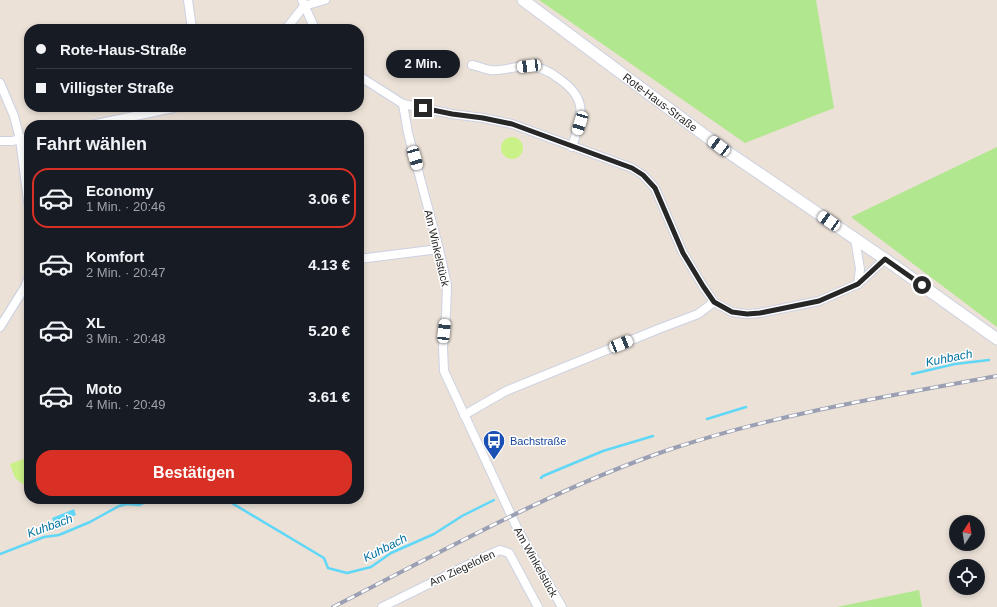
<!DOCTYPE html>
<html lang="de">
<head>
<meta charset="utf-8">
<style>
  body { margin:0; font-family:Helvetica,sans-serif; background:#20242c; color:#f1f3f6; height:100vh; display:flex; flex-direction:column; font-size:15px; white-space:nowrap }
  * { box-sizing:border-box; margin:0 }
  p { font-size:13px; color:#9ea1a6 }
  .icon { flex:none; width:22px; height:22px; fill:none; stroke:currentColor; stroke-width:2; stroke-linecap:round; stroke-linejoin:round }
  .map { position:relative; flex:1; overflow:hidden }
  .details { position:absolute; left:24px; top:120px; width:340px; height:384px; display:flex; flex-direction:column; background:#171b24; border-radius:16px; box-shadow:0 2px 6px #0003 }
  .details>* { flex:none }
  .guide { position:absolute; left:24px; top:24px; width:340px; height:88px; border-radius:16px; box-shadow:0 2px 6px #0003; display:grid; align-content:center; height:88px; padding:0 12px; background:#171b24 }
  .needle { width:26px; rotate:12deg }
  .fabs { position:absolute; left:949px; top:515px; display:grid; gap:8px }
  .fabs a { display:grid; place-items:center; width:36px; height:36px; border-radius:50%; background:#171b24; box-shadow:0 2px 6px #0003; font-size:20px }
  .end { position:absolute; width:18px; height:18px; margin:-9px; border:5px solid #272727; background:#fff; box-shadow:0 0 0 2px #fff }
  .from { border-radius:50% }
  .bubble { position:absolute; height:28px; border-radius:14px; background:#171b24; box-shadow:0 2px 6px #0003; font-size:13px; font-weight:700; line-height:28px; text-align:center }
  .car { position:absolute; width:12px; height:24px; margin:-12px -6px; border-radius:5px; box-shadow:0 0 3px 1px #0007; background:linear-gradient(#fff 24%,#345 0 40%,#fff 0 76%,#345 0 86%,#fff 0) }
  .guide b { display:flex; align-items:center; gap:14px; height:38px; font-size:15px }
  .guide b+b { border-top:1px solid #363941 }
  .guide i { width:10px; height:10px; background:#f1f3f6 }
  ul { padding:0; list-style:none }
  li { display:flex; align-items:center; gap:12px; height:60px; margin:0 8px 6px; padding:0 4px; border:2px solid transparent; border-radius:16px }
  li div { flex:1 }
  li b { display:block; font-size:15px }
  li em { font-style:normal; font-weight:700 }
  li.active { border-color:#d93025 }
  li>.icon { width:36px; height:36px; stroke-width:1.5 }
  h2 { padding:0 12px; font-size:18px; line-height:48px }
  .primary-button { display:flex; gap:8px; margin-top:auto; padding:8px 12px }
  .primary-button a { flex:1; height:46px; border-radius:16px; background:#d93025; color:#fff; font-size:16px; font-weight:700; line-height:46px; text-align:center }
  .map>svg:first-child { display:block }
  .green { fill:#b1e78e }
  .pitch { fill:#caf088 }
  .water { fill:#60d7f7 }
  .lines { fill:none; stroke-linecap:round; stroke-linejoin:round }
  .stream { stroke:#60d7f7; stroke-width:2.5 }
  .street-casing { stroke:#ccd1e2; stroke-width:10 }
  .secondary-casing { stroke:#ccd1e2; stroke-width:13 }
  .street { stroke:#fff; stroke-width:8 }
  .secondary { stroke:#fff; stroke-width:11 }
  .rail-casing { stroke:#9a9fb3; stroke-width:4 }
  .rail { stroke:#fff; stroke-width:2.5; stroke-dasharray:8; stroke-linecap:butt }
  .route { stroke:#272727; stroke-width:5 }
  .labels { text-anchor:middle; stroke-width:3; stroke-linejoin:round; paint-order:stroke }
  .street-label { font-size:11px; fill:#272727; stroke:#fff }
  .transit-label { font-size:11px; fill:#164399; stroke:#fff; text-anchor:start }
  .water-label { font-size:12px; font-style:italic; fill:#03729f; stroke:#fff }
</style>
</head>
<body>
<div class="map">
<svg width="997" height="607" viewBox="0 0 997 607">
  <rect width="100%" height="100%" fill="#ebe1d7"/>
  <g class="green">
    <path d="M 539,0 L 816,0 L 834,108 L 745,143 Z"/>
    <path d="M 997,147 L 997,327 L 851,217 Z"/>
    <path d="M 919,590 L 922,607 L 837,607 Z"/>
  </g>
  <g class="pitch">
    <circle cx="512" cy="148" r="11"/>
    <path d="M 29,457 L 29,489 L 15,478 L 10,464 Z"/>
  </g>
  <path class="water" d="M 74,509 L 76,515 L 54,523 L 52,518 Z"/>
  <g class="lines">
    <g class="stream">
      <path d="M 912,374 L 955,364 L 989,360"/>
      <path d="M 707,419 L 746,407"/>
      <path d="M 541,478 L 543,476 L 603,451 L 653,436"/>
      <path d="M 225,499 L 324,558 L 328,568 L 347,573 L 371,567 L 391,553 L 434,534 L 462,516 L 494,500"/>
      <path d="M 0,554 L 44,537 L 59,535 L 90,522 L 119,506 L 127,504 L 139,505 L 148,501 L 150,499"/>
    </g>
    <g class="street-casing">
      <g id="street">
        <path d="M 188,0 L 192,29"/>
        <path d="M 302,0 L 315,29"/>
        <path d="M 304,6 L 325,0"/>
        <path d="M 286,29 L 304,6"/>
        <path d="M 472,65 C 478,66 484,69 490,70 C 502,72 517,65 529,66 C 541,67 549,71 558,78 C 589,99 582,115 572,147"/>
        <path d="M 359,76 L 403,104 L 452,114 L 483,118 L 512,124 L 632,168 L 643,175 L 655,188 L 683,253 L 703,286 L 714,302 L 732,312 L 747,314 L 760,313 L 819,301 L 858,284 L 885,259"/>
        <path d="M 0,83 L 14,116 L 20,139 L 29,208"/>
        <path d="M 403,104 L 408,133 L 439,249 L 447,285 L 446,314 L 443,347 L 444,371 L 518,530 L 562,607"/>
        <path d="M 91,125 L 178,107"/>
        <path d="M 0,141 L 12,141 L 29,137"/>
        <path d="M 855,239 L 860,269 L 858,284"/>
        <path d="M 359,259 L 439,249"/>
        <path d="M 0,327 L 25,287 L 29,277"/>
        <path d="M 464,415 L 506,391 L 661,328 L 698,314 L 714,302"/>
        <path d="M 382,607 L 484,557 L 500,550 L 509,553 L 538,607"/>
      </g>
    </g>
    <g class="secondary-casing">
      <g id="secondary">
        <path id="s1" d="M 523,0 L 719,146 L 885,259 L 997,339"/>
      </g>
    </g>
    <use href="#street" class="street"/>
    <use href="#secondary" class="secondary"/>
    <g class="rail-casing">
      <path id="rail" d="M 333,607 C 443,551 553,489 671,449 C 777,414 888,396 997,376"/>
    </g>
    <use href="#rail" class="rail"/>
  </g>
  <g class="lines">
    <path class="route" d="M 423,108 L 452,114 L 483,118 L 512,124 L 632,168 L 643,175 L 655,188 L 683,253 L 703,286 L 714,302 L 732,312 L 747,314 L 760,313 L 819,301 L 858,284 L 885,259 L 922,285"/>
  </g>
  <defs>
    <g id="bus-pin" transform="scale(1.15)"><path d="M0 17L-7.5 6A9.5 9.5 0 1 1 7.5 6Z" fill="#1a4fb4" stroke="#fff"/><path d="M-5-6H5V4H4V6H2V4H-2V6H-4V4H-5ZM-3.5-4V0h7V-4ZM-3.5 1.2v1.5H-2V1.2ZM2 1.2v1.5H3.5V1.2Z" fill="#fff"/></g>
  </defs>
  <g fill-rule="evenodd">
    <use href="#bus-pin" x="494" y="441"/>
  </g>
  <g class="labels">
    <g class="street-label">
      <text dy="4" stroke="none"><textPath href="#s1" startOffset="171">Rote-Haus-Straße</textPath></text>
      <text transform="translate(437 248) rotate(77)" y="4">Am Winkelstück</text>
      <text transform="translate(536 562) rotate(61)" y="4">Am Winkelstück</text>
      <text transform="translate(462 568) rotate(-25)" y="4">Am Ziegelofen</text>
    </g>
    <g class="transit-label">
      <text x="510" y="445">Bachstraße</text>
    </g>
    <g class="water-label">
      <text transform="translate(949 358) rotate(-11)" y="4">Kuhbach</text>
      <text transform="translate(50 526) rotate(-20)" y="4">Kuhbach</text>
      <text transform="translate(385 548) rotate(-27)" y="4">Kuhbach</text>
    </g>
  </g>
</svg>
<div class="fabs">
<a><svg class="needle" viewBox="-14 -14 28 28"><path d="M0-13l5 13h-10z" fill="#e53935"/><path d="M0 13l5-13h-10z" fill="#9ea1a6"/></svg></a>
<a><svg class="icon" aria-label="locate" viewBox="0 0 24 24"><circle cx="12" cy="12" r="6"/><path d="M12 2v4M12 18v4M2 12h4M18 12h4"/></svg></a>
</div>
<i class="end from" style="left:922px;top:285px"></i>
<i class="end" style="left:423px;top:108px"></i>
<div class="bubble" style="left:386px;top:50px;width:74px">2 Min.</div>
<i class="car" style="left:529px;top:66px;rotate:263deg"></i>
<i class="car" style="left:580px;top:123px;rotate:197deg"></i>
<i class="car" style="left:719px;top:146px;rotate:307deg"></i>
<i class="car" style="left:415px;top:158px;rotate:164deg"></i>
<i class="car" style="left:829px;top:221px;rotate:304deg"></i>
<i class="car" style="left:444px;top:331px;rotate:6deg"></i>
<i class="car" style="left:621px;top:344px;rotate:68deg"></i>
<div class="guide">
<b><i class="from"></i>Rote-Haus-Straße</b>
<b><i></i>Villigster Straße</b>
</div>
<section class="details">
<h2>Fahrt wählen</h2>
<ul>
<li class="active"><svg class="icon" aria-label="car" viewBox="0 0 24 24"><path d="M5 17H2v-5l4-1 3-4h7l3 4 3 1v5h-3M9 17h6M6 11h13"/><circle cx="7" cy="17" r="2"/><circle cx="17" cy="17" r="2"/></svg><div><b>Economy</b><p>1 Min. · 20:46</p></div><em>3.06 €</em></li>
<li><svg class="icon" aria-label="car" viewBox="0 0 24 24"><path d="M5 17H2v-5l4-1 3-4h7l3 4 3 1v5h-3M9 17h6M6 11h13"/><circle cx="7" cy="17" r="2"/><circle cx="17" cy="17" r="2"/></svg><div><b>Komfort</b><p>2 Min. · 20:47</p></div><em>4.13 €</em></li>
<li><svg class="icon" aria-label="car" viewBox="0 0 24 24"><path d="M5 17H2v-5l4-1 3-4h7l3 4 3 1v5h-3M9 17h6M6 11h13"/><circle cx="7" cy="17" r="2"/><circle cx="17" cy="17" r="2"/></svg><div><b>XL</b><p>3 Min. · 20:48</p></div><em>5.20 €</em></li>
<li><svg class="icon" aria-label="car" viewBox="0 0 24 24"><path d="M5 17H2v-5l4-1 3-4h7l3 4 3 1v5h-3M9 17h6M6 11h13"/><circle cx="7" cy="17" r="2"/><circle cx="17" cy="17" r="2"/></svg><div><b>Moto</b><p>4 Min. · 20:49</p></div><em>3.61 €</em></li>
</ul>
<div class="primary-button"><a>Bestätigen</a></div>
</section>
</div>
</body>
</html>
